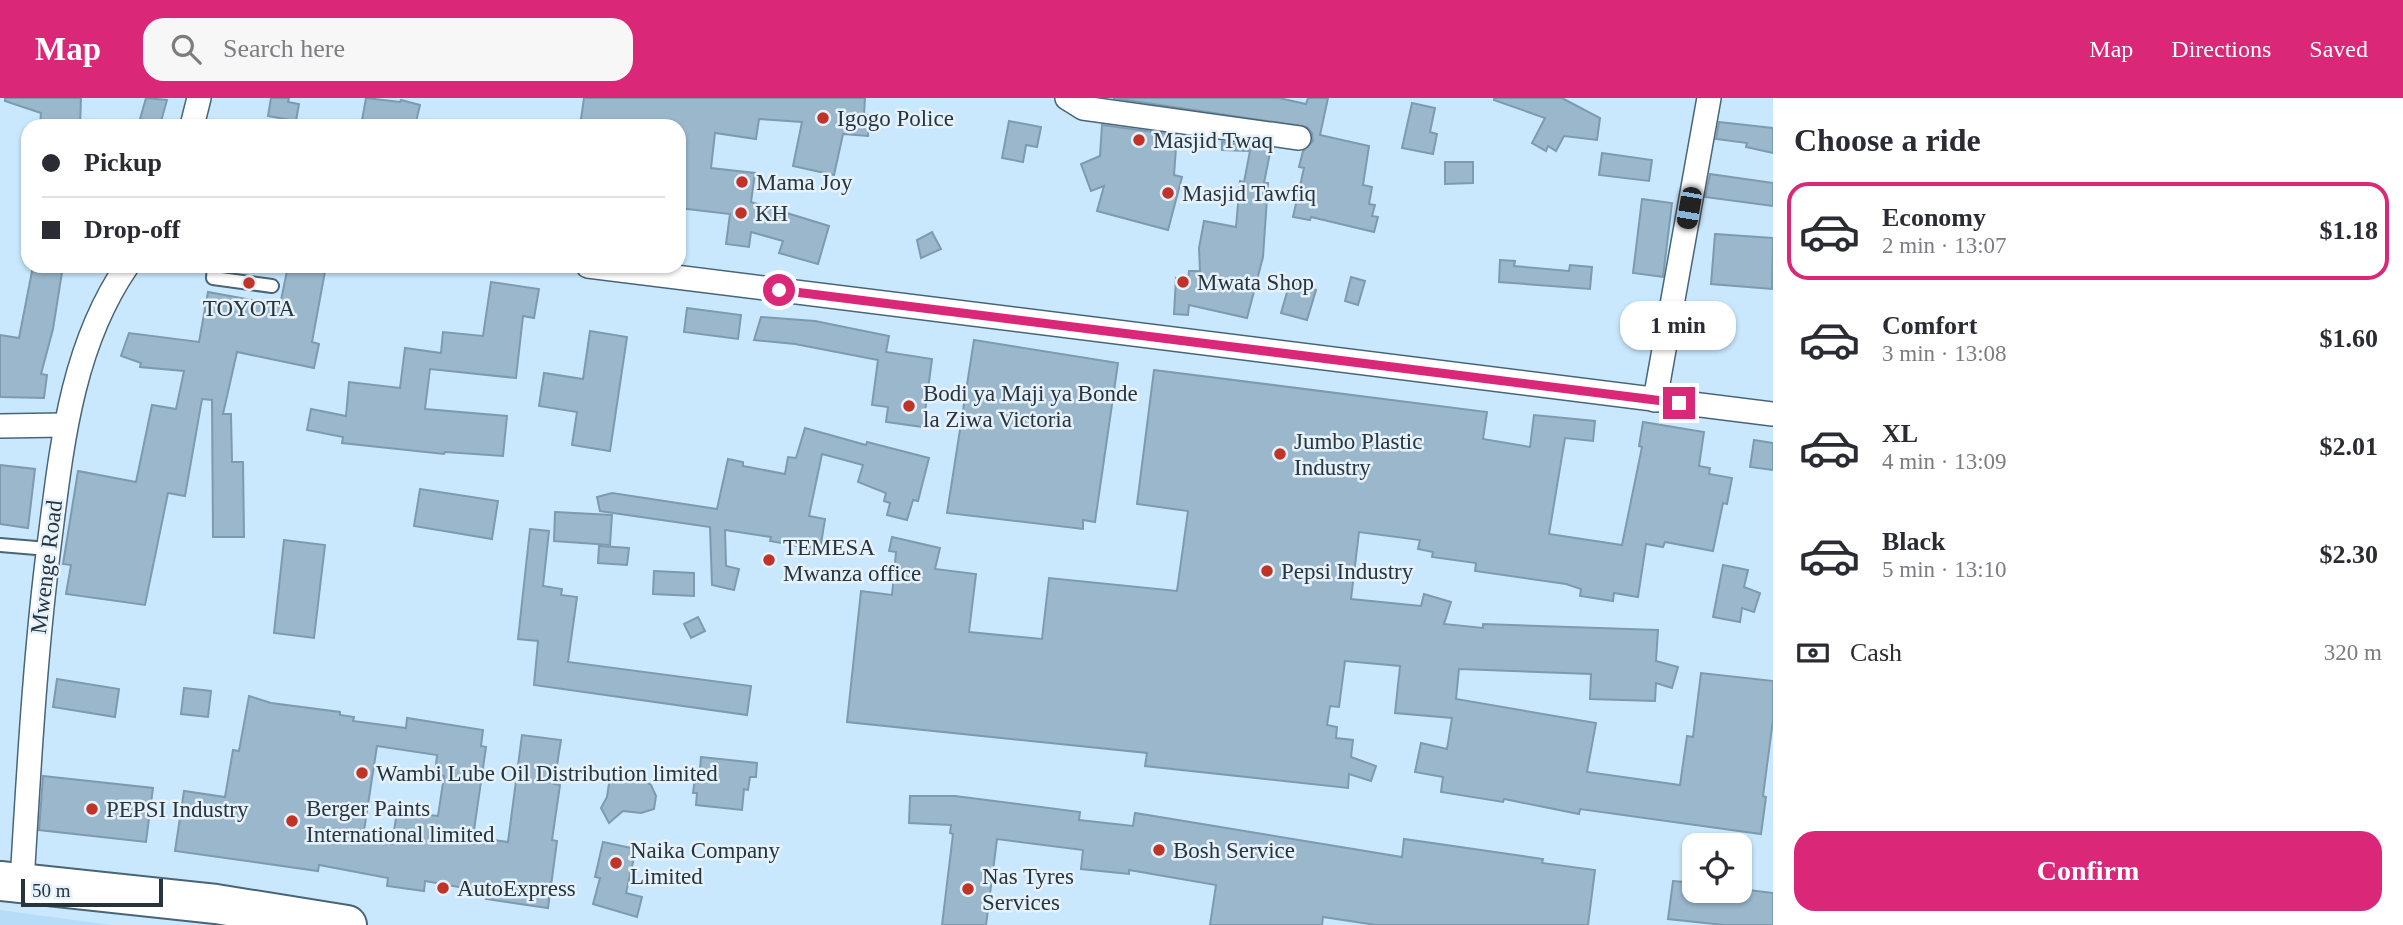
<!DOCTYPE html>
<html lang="en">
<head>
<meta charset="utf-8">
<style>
  body { margin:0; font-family:Georgia,serif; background:#f7f7f7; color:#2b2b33; height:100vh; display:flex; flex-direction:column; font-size:26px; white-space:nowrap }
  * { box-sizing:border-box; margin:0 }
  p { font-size:23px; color:#7c7c81 }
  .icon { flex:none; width:38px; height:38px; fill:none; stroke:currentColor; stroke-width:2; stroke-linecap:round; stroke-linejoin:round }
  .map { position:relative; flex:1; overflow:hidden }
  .details { display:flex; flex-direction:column; background:#fff; width:630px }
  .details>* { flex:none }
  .guide { position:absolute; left:21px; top:21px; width:665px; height:154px; border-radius:21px; box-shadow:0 2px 5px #0004; display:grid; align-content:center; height:154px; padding:0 21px; background:#fff }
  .controls { position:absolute; left:1682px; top:735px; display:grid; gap:14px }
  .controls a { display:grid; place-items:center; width:70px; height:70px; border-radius:14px; background:#fff; box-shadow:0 2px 5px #0004; font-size:35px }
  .scale { position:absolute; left:21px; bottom:18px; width:142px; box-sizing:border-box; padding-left:7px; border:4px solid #28343c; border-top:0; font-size:19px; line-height:24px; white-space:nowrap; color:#28343c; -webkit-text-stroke:5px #e6f2fb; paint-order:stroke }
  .end { position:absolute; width:32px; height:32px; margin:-16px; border:9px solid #db2777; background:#fff; box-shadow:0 0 0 4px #fff }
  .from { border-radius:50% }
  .bubble { position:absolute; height:49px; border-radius:21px; background:#fff; box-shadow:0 2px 5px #0004; font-size:23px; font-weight:600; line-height:49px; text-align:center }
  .car { position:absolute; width:21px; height:42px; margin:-21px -10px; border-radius:9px; box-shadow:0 0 5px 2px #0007; background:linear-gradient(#222 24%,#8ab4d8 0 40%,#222 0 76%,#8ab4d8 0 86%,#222 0) }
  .guide b { display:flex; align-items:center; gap:24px; height:66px; font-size:26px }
  .guide b+b { border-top:2px solid #e1e1e2 }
  .guide i { width:18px; height:18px; background:#2b2b33 }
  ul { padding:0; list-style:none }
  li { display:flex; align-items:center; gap:21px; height:98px; margin:0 14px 10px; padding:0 7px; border:4px solid transparent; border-radius:21px }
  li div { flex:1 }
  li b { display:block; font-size:26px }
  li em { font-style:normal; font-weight:600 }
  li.current { border-color:#db2777 }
  li>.icon { width:63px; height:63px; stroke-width:1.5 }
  h2 { padding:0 21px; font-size:32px; line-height:84px }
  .pay { display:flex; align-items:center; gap:18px; height:77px; padding:0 21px; font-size:26px }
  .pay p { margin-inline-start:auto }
  .action { display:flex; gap:14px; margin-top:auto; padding:14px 21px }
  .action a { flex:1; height:80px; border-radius:21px; background:#db2777; color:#fff; font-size:28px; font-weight:600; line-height:80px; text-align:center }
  header { display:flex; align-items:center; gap:42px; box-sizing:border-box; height:98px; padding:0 35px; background:#db2777; color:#fff }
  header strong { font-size:33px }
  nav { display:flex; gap:38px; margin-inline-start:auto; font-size:24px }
  .search { width:490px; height:63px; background:#f7f7f7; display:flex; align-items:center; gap:18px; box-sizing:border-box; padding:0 24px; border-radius:21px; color:#7c7c81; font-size:26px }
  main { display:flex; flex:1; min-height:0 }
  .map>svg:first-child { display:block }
  .built { fill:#b7dcf7 }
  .building { fill:#9ab7cc; stroke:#7d9aae; stroke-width:2; fill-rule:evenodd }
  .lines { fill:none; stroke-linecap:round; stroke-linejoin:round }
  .service-casing { stroke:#496477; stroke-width:16 }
  .minor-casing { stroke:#496477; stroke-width:26 }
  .trunk-casing { stroke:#496477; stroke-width:42 }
  .service { stroke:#fff; stroke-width:12 }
  .minor { stroke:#fff; stroke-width:23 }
  .trunk { stroke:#fff; stroke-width:38 }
  .route { stroke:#db2777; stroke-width:9 }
  .poi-dot { fill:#c03326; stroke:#e6f2fb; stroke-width:2.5 }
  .labels { text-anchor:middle; stroke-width:5; stroke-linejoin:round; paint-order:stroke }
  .poi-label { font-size:23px; fill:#28343c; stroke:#e6f2fb; text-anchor:start }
  .street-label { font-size:23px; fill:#28343c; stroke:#e6f2fb }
</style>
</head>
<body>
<header>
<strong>Map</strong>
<div class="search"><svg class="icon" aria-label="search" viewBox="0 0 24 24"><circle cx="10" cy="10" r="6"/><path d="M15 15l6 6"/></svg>Search here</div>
<nav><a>Map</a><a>Directions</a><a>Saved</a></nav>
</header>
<main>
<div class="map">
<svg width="1773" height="827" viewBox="0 0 1773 827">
  <rect width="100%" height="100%" fill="#c9e8fe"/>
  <path class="built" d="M 0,812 L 111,827 L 0,827 Z"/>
  <g class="building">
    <path d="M 5,0 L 81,0 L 80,28 L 40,26 L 41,15 L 5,3 Z"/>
    <path d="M 146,0 L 167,2 L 160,27 L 140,21 Z"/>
    <path d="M 271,0 L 289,0 L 288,4 L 299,6 L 296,23 L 268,18 Z"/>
    <path d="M 366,0 L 400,4 L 401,2 L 420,7 L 415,28 L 361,28 Z"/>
    <path d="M 584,0 L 865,0 L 864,17 L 869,17 L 868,38 L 843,36 L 834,77 L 793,68 L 802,24 L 759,21 L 756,41 L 715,35 L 711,70 L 755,75 L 751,104 L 829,128 L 818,166 L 779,155 L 783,143 L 751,134 L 749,149 L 726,146 L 730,116 L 679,110 L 679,28 L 580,28 Z"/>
    <path d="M 1113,0 L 1279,0 L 1306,6 L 1308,0 L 1328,0 L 1320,37 L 1369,48 L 1363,87 L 1372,89 L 1369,106 L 1375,107 L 1372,118 L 1378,119 L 1374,134 L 1311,119 L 1310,122 L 1293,119 L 1304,70 L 1299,69 L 1303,53 L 1313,43 L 1312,35 L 1307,29 Z"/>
    <path d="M 1494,0 L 1562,0 L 1600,20 L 1597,42 L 1564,38 L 1556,53 L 1548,48 L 1546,53 L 1532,45 L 1545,20 L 1494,2 Z"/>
    <path d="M 1412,5 L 1435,10 L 1430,34 L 1437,36 L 1433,56 L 1402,50 Z"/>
    <path d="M 1009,23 L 1041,29 L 1037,49 L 1026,47 L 1023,64 L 1002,60 Z"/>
    <path d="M 1719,24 L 1773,30 L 1773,55 L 1746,49 L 1747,45 L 1716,41 Z"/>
    <path d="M 1102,27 L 1177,37 L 1174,77 L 1182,79 L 1168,132 L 1097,113 L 1104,88 L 1091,93 L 1081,66 L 1100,58 Z"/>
    <path d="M 1222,44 L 1271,50 L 1264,85 L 1268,85 L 1263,159 L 1247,220 L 1189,207 L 1188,217 L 1174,216 L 1176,180 L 1188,183 L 1189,173 L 1200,173 L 1199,150 L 1204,123 L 1236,129 L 1240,83 L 1244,84 L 1250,53 L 1222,52 Z"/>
    <path d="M 1602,55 L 1652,62 L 1649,83 L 1599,77 Z"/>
    <path d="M 1445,64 L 1473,64 L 1473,85 L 1445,86 Z"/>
    <path d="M 1710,76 L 1773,85 L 1773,108 L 1705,99 Z"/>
    <path d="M 1642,101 L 1672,105 L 1663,179 L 1633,175 Z"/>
    <path d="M 932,134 L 941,151 L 921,160 L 917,142 Z"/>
    <path d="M 1715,136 L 1773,140 L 1772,191 L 1711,186 Z"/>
    <path d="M 1500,162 L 1515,163 L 1514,168 L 1569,173 L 1570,167 L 1592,169 L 1590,191 L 1499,184 Z"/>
    <path d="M 33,168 L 63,168 L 53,231 L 41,276 L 47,277 L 44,300 L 0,299 L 0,237 L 19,240 Z"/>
    <path d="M 288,168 L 326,168 L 312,244 L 319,246 L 314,270 L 237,254 L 223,316 L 231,316 L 232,364 L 243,364 L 244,439 L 213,439 L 212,302 L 202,301 L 185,398 L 168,395 L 145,507 L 66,496 L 71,467 L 63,466 L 78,373 L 136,384 L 152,307 L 176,311 L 184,273 L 140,269 L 141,265 L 121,258 L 129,235 L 199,244 L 208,194 L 280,207 Z"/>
    <path d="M 1351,179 L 1365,183 L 1358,207 L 1345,203 Z"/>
    <path d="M 491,184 L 539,191 L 534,220 L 523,218 L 516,280 L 430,271 L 425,311 L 507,318 L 503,358 L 445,354 L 444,356 L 342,345 L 343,339 L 307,332 L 311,311 L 346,318 L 349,284 L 400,290 L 405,250 L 441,255 L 443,234 L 483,238 Z"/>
    <path d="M 1290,184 L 1316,192 L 1307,222 L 1281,215 Z"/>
    <path d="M 687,210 L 741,217 L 738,241 L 684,234 Z"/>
    <path d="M 761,219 L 815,223 L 889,238 L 886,254 L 932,261 L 923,329 L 886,324 L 888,309 L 872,307 L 878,262 L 795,246 L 754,242 Z"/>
    <path d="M 590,233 L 627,239 L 610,353 L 572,347 L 577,314 L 539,308 L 544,275 L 583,281 Z"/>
    <path d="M 974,242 L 1118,265 L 1095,424 L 1083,422 L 1083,431 L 947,415 Z"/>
    <path d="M 1154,272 L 1487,314 L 1483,341 L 1530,349 L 1534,317 L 1595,323 L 1593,343 L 1565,340 L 1549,436 L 1622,447 L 1642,349 L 1639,348 L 1643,324 L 1704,334 L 1699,368 L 1710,370 L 1709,376 L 1732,380 L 1727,406 L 1723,405 L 1713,453 L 1665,444 L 1663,449 L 1646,446 L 1638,499 L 1614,495 L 1613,503 L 1580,498 L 1581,491 L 1566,486 L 1475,473 L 1476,465 L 1432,459 L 1433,454 L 1418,451 L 1420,442 L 1359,434 L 1351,501 L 1421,508 L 1424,496 L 1451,504 L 1444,526 L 1483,530 L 1483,526 L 1658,532 L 1656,563 L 1678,569 L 1672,590 L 1656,585 L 1655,603 L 1590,601 L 1591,576 L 1459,571 L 1456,601 L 1596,625 L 1587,674 L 1680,687 L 1687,638 L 1693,639 L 1701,575 L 1773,583 L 1773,622 L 1763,698 L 1766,699 L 1761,736 L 1580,711 L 1579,716 L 1504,701 L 1503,704 L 1441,694 L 1443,679 L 1415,674 L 1421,645 L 1447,651 L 1452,620 L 1395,615 L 1400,568 L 1345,563 L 1339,609 L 1330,608 L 1327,627 L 1337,629 L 1336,640 L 1353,642 L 1351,659 L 1376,668 L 1371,683 L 1349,676 L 1348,690 L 1145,668 L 1147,655 L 847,624 L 861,493 L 892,497 L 896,454 L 889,453 L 892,439 L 940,450 L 935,471 L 976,476 L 969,534 L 1042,541 L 1049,480 L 1177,493 L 1188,413 L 1137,406 Z"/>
    <path d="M 805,330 L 866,347 L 867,344 L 929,360 L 918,403 L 913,402 L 907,422 L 887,417 L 890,405 L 884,403 L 886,395 L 858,384 L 863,367 L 822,356 L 809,418 L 825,421 L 820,452 L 770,443 L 771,439 L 725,432 L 726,468 L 739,471 L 734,492 L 712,487 L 710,429 L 600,413 L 597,399 L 612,395 L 717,411 L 728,361 L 743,364 L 743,368 L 785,376 L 788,359 L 796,360 Z"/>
    <path d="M 1754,342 L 1773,345 L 1773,372 L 1750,369 Z"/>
    <path d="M 0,367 L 35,371 L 28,430 L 0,426 Z"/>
    <path d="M 420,391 L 498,403 L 492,441 L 414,428 Z"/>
    <path d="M 555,414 L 612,417 L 610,447 L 554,443 Z"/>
    <path d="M 530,431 L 549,433 L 543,488 L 562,491 L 561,497 L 577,499 L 568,564 L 751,588 L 747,617 L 534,587 L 538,543 L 518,541 Z"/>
    <path d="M 284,442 L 325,447 L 314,540 L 274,535 Z"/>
    <path d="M 599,448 L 629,450 L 627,467 L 598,465 Z"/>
    <path d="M 1723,467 L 1748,472 L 1744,489 L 1760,495 L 1754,514 L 1742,510 L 1740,524 L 1713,519 Z"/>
    <path d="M 654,473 L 694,475 L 694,498 L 653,496 Z"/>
    <path d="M 698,519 L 705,533 L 691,540 L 684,526 Z"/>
    <path d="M 57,581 L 119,591 L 115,619 L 53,609 Z"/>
    <path d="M 184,590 L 211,593 L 208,619 L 181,616 Z"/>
    <path d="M 249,598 L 271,605 L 340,614 L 340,617 L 354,619 L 353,623 L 406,630 L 407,620 L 483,632 L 481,648 L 486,649 L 473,739 L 508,744 L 522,637 L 561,642 L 554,686 L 560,687 L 552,742 L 557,743 L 548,810 L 486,801 L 487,794 L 425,783 L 424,793 L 387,788 L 388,780 L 319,767 L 318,773 L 175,753 L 184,693 L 225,699 L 233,652 L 239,653 ZM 377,648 L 437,657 L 435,676 L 444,678 L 438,718 L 397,713 L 392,746 L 363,739 Z"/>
    <path d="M 701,659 L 757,665 L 756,679 L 750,679 L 748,692 L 744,691 L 742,712 L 696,707 L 697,695 L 693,695 L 696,672 L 700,672 Z"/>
    <path d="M 43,678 L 153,690 L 146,744 L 39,732 Z"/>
    <path d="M 610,679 L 646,684 L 651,687 L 656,698 L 654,711 L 641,715 L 623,713 L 609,725 L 601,710 L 607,699 Z"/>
    <path d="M 910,698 L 955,698 L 1080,714 L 1079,722 L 1133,728 L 1135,715 L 1402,759 L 1404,741 L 1543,761 L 1542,765 L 1595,772 L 1588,827 L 1376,827 L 1323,819 L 1322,827 L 1210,827 L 1216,787 L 1129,772 L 1129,776 L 1081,771 L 1083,752 L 997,741 L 986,827 L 942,827 L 953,736 L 950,735 L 951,727 L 909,725 Z"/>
    <path d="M 603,744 L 636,751 L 626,795 L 642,799 L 637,819 L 593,806 L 600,780 L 595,779 Z"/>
    <path d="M 1673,783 L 1694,785 L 1694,793 L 1740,791 L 1773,795 L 1773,827 L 1724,827 L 1668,821 Z"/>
  </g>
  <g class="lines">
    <g class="service-casing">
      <g id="service">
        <path d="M 214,168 L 213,180 L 272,188"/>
        <path d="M 0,447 L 48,451"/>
      </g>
    </g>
    <g class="minor-casing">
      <g id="minor">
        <path d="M 1067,0 L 1083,10 L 1299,40"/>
        <path d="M 192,28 L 199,0"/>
        <path d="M 588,168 L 1773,316"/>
        <path d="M 1655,302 L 1709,0"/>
        <path d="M 0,328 L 64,327"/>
        <path d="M 22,784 C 29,669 35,555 50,440 C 62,346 72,248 127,168"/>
      </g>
    </g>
    <g class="trunk-casing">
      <path id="trunk" d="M 0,783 L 216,806 L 347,827"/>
    </g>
    <use href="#service" class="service"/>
    <use href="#minor" class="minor"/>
    <use href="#trunk" class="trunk"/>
  </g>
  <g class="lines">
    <path class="route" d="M 779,192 L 1679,305"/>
  </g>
  <g class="poi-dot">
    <circle cx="823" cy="20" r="7"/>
    <circle cx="1139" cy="42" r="7"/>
    <circle cx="742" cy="84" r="7"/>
    <circle cx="1168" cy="95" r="7"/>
    <circle cx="741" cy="115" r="7"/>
    <circle cx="1183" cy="184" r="7"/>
    <circle cx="249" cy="185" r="7"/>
    <circle cx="909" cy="308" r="7"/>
    <circle cx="1280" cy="356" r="7"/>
    <circle cx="769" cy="462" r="7"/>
    <circle cx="1267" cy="473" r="7"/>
    <circle cx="362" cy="675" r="7"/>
    <circle cx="92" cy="711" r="7"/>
    <circle cx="292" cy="723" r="7"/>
    <circle cx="1159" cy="752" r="7"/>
    <circle cx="616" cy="765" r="7"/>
    <circle cx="443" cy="790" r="7"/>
    <circle cx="968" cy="791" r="7"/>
  </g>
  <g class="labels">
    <g class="poi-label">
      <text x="837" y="28">Igogo Police</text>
      <text x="1153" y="50">Masjid Twaq</text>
      <text x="756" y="92">Mama Joy</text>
      <text x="1182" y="103">Masjid Tawfiq</text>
      <text x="755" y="123">KH</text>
      <text x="1197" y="192">Mwata Shop</text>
      <text x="249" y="218" text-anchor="middle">TOYOTA</text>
      <text x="923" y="303">Bodi ya Maji ya Bonde<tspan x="923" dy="26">la Ziwa Victoria</tspan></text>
      <text x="1294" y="351">Jumbo Plastic<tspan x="1294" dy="26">Industry</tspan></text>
      <text x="783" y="457">TEMESA<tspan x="783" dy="26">Mwanza office</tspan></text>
      <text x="1281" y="481">Pepsi Industry</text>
      <text x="376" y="683">Wambi Lube Oil Distribution limited</text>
      <text x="306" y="718">Berger Paints<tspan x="306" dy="26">International limited</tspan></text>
      <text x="106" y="719">PEPSI Industry</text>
      <text x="630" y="760">Naika Company<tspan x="630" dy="26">Limited</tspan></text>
      <text x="1173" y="760">Bosh Service</text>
      <text x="982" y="786">Nas Tyres<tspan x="982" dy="26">Services</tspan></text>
      <text x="457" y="798">AutoExpress</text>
    </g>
    <g class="street-label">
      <text transform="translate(46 469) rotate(-83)" y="8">Mwenge Road</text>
    </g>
  </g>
</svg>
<div class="controls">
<a><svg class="icon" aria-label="locate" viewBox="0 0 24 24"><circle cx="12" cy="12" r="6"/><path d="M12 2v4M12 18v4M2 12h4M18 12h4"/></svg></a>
</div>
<div class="scale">50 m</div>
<i class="end from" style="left:779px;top:192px"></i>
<i class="end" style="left:1679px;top:305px"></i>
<div class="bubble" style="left:1620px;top:203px;width:116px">1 min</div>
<i class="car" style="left:1689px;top:110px;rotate:190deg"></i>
<div class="guide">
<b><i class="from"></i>Pickup</b>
<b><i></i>Drop-off</b>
</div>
</div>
<section class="details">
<h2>Choose a ride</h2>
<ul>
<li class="current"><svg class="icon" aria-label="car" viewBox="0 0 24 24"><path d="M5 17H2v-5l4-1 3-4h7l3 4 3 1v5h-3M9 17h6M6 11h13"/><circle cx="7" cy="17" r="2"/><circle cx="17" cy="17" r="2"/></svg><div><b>Economy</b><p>2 min · 13:07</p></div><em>$1.18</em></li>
<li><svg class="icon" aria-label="car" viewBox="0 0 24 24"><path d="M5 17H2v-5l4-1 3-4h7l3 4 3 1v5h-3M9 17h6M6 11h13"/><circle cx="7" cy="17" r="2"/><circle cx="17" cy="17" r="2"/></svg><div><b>Comfort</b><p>3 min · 13:08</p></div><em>$1.60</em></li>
<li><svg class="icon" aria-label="car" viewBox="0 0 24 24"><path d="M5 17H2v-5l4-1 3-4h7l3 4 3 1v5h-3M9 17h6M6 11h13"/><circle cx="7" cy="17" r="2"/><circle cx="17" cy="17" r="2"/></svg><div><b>XL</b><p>4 min · 13:09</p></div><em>$2.01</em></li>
<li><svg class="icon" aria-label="car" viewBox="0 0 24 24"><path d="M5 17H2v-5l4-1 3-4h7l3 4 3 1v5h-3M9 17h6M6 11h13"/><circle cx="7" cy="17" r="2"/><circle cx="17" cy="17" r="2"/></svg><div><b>Black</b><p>5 min · 13:10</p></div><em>$2.30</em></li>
</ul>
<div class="pay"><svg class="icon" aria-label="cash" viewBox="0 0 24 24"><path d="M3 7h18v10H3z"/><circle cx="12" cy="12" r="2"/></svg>Cash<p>320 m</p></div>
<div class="action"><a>Confirm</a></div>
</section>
</main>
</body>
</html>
